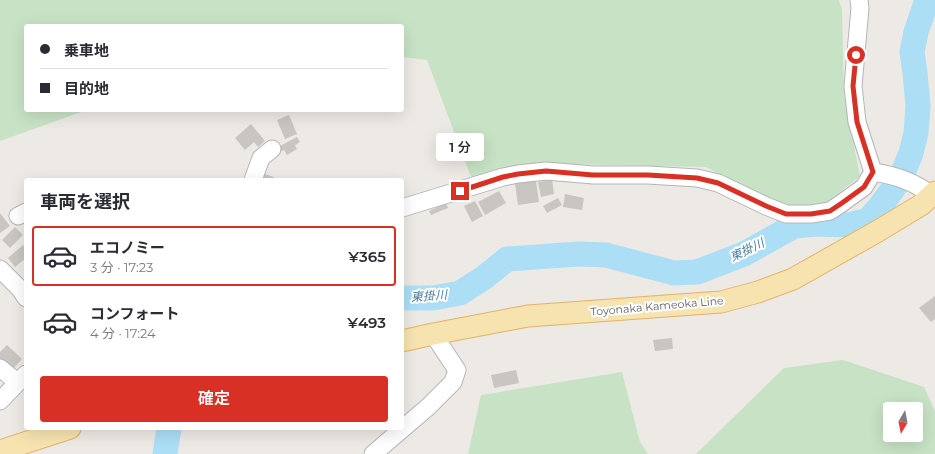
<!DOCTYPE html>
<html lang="ja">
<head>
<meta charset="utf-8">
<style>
  body { margin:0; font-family:Montserrat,"Noto Sans JP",sans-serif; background:#f7f7f7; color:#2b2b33; height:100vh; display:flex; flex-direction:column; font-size:15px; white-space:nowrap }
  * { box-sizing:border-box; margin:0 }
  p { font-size:13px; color:#7c7c81 }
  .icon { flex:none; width:22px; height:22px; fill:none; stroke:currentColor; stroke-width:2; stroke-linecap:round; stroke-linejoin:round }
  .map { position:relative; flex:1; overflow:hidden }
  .details { position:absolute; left:24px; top:178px; width:380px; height:252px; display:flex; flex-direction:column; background:#fff; border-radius:4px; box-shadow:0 4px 16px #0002 }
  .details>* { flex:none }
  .top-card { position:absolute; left:24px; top:24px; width:380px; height:88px; border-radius:4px; box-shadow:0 4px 16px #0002; display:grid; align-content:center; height:88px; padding:0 16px; background:#fff }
  .needle { width:26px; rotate:190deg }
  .tools { position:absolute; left:883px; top:402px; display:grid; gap:8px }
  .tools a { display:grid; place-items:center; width:40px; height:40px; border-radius:4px; background:#fff; box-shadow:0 4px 16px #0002; font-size:20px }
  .end { position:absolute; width:18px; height:18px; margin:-9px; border:5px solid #d93025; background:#fff; box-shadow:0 0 0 2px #fff }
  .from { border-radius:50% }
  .bubble { position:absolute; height:28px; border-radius:4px; background:#fff; box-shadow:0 4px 16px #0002; font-size:13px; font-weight:600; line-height:28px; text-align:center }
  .top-card b { display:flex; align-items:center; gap:14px; height:38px; font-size:15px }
  .top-card b+b { border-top:1px solid #e1e1e2 }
  .top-card i { width:10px; height:10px; background:#2b2b33 }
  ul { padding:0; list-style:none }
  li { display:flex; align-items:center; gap:12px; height:60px; margin:0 8px 6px; padding:0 8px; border:2px solid transparent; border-radius:4px }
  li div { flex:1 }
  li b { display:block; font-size:15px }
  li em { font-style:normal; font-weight:600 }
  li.selected { border-color:#d93025 }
  li>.icon { width:36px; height:36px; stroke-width:1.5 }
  h2 { padding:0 16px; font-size:18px; line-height:48px }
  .action { display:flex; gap:8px; margin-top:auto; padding:8px 16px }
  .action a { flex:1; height:46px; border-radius:4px; background:#d93025; color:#fff; font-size:16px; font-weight:600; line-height:46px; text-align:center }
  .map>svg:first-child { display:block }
  .green { fill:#c7e2c4; fill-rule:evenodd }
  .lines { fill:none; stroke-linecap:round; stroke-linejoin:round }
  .river { stroke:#acdef6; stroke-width:25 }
  .building { fill:#c9c5c1 }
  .minor-casing { stroke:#b2b5b8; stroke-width:19 }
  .major-casing { stroke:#e3b268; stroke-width:23 }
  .minor { stroke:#fff; stroke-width:17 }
  .major { stroke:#f6e3b0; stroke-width:21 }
  .route { stroke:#d93025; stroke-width:5 }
  .labels { text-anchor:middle; stroke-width:4; stroke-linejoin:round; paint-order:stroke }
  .street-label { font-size:11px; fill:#5c6063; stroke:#fff }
  .water-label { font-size:12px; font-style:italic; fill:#477c9e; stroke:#fff }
</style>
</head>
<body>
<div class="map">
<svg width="935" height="454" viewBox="0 0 935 454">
  <rect width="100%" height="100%" fill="#edeae5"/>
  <g class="green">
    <path d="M 0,0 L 839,0 L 842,10 L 844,94 L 860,176 L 823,206 L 794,206 L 766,199 L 706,167 L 560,164 L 471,177 L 427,60 L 402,57 L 402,26 L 26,26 L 26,110 L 87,110 L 0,141 Z"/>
    <path d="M 843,360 L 924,387 L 935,411 L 935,454 L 696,454 L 784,368 ZM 890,409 L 916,409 L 916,435 L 890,435 Z"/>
    <path d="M 622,372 L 640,442 L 648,454 L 468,454 L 481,395 Z"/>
  </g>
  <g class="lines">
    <g class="river">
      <path d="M 402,298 L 433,298 L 460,293 L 485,277 L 507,259 L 579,254 L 606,255 L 674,273 L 697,272 L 744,254 L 794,226 L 815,224 L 849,225 L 868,220 L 879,208 L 893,189 L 905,168 L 911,153 L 916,133 L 918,106 L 915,73 L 912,52 L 916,32 L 927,0"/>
      <path d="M 165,454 L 169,428"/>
    </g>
  </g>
  <g class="building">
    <path d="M 289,115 L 297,134 L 285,139 L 277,120 Z"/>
    <path d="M 251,124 L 265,141 L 258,147 L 254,142 L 245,150 L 235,138 Z"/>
    <path d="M 297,137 L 300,142 L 295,145 L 297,149 L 287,155 L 284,150 L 278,153 L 276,148 Z"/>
    <path d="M 262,173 L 274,177 L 273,180 L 259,180 Z"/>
    <path d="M 552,180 L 554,194 L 541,197 L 538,182 Z"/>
    <path d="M 536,181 L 539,202 L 518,205 L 515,183 Z"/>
    <path d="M 499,191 L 506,203 L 485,215 L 478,202 Z"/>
    <path d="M 565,194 L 584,198 L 582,210 L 563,207 Z"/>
    <path d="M 558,198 L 562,205 L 547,213 L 543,206 Z"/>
    <path d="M 475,201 L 483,216 L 472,222 L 464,206 Z"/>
    <path d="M 446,203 L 448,208 L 431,215 L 429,211 Z"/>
    <path d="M 0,213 L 10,226 L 0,233 Z"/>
    <path d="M 15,227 L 23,235 L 10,248 L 2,240 Z"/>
    <path d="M 23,245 L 26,249 L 26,258 L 15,267 L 8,258 Z"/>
    <path d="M 935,296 L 935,319 L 931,322 L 919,308 Z"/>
    <path d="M 672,338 L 673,349 L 655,351 L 653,340 Z"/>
    <path d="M 7,345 L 22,359 L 12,370 L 0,359 L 0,352 Z"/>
    <path d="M 516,370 L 519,383 L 494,388 L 491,375 Z"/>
  </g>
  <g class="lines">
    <g class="minor-casing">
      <g id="minor">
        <path d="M 859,0 L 860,8 L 853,86 L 857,122 L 873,172"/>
        <path d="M 873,172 C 894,175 915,182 931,195"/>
        <path d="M 253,180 L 261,158 L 272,149"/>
        <path d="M 402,208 L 503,177 L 518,174 L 546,171 L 593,175 L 648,175 L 697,178 L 718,183 L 766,206 L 786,214 L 811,214 L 830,211 L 842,203 L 864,187 L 873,172"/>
        <path d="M 18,216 L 26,212"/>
        <path d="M 0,269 L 20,289 L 26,298"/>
        <path d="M 0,368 L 17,382"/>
        <path d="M 0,401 L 26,374"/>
        <path d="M 373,454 L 428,407 L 453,382 L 457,370 L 433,334"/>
      </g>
    </g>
    <g class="major-casing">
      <g id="major">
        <path d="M 402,341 L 433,334 L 528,316 L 721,302 L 758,292 L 793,279 L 878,231 L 921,205 L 935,192"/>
        <path d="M 0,451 L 70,428"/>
      </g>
    </g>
    <use href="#minor" class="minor"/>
    <use href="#major" class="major"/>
  </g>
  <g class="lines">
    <path class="route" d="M 460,191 L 503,177 L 518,174 L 546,171 L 593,175 L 648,175 L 697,178 L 718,183 L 766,206 L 786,214 L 811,214 L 830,211 L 842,203 L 864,187 L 873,172 L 857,122 L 853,86 L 856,55"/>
  </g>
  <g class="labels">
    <g class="street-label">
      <text transform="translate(657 306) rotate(-5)" y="4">Toyonaka Kameoka Line</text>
    </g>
    <g class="water-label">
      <text transform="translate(747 250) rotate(-26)" y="4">東掛川</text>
      <text transform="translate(429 296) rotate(-4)" y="4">東掛川</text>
    </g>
  </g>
</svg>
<div class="tools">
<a><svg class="needle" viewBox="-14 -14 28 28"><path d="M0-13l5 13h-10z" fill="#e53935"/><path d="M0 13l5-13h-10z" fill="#7c7c81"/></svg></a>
</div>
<i class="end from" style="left:856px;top:55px"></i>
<i class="end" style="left:460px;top:191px"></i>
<div class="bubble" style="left:436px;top:133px;width:48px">1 分</div>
<div class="top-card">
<b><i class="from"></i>乗車地</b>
<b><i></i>目的地</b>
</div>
<section class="details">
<h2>車両を選択</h2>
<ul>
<li class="selected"><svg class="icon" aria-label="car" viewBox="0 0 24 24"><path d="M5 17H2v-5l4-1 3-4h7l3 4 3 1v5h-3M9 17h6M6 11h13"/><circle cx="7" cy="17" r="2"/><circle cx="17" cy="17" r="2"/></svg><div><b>エコノミー</b><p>3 分 · 17:23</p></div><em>¥365</em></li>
<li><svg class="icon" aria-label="car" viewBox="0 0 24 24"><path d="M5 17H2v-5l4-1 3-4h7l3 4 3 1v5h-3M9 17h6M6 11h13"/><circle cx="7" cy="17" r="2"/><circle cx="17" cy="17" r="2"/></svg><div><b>コンフォート</b><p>4 分 · 17:24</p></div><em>¥493</em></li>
</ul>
<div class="action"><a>確定</a></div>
</section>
</div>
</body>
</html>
